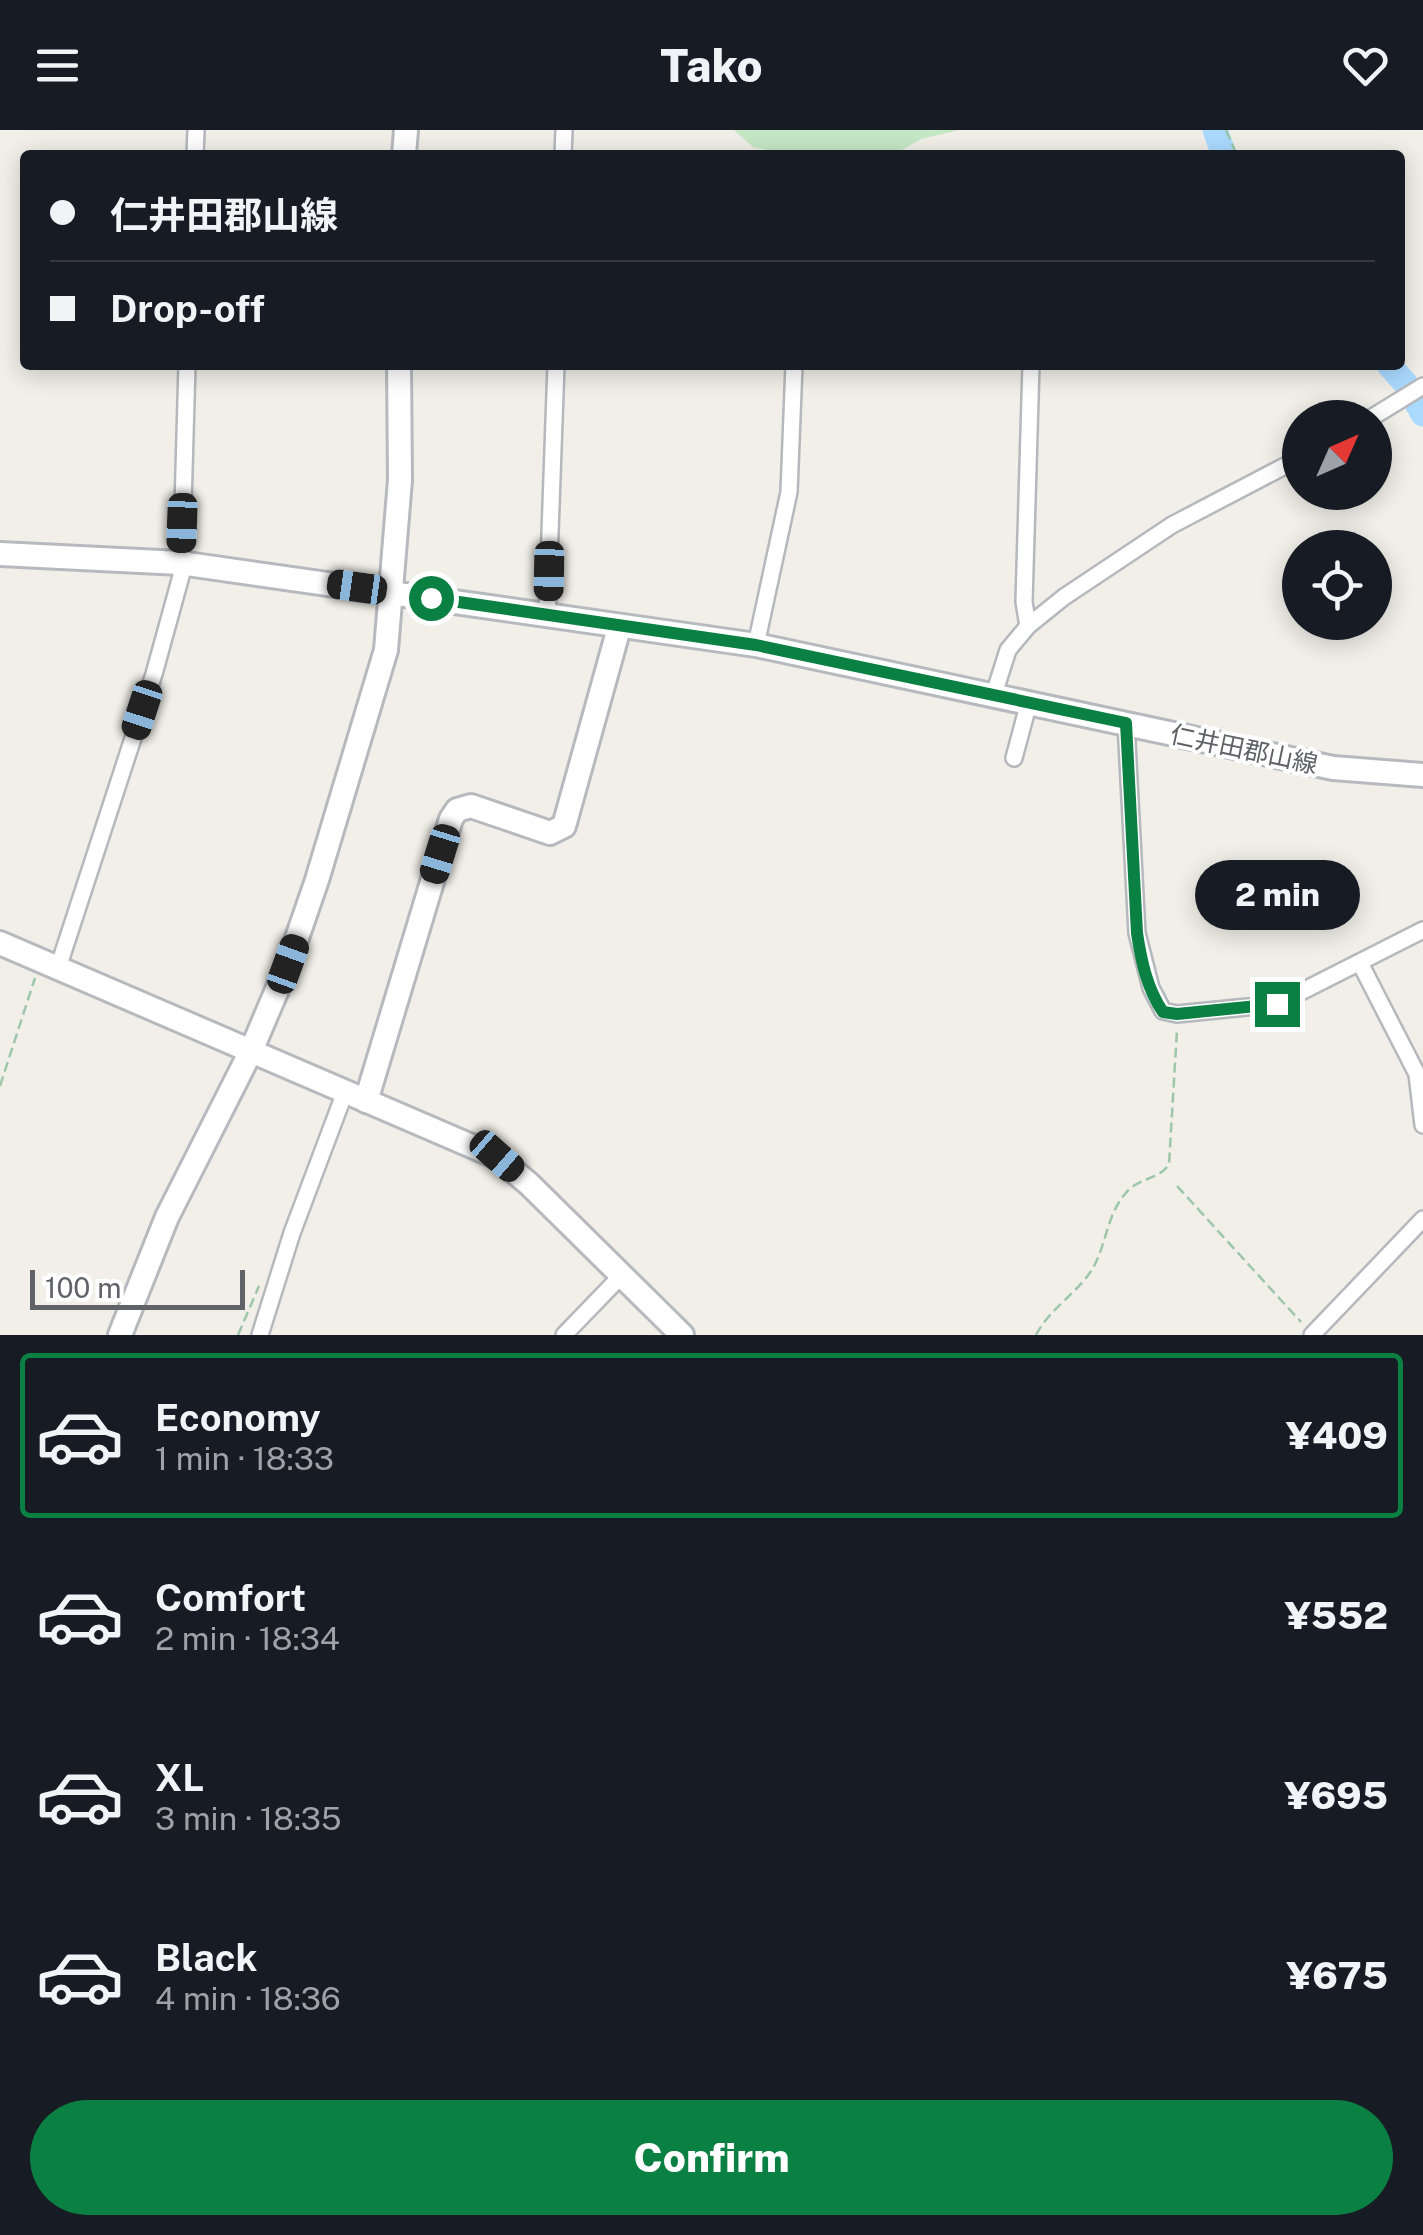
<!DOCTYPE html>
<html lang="en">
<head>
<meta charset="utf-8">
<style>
  body { margin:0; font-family:"Public Sans","Noto Sans JP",sans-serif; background:#20242c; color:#f1f3f6; height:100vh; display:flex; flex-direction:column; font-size:38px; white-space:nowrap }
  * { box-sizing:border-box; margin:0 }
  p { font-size:32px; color:#9ea1a6 }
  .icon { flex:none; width:55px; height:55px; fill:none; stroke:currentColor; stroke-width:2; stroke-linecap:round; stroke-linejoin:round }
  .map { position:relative; height:1205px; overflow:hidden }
  .drawer { display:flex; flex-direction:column; background:#171b24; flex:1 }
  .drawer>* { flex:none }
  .guide { position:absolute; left:20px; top:20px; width:1385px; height:220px; border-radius:10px; box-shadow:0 5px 25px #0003; display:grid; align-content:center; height:220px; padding:0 30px; background:#171b24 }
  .needle { width:65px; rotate:45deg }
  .fabs { position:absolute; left:1282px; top:270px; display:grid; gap:20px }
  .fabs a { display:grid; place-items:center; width:110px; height:110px; border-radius:50%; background:#171b24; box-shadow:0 5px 25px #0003; font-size:50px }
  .scale { position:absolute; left:30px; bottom:25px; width:215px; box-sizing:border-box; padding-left:10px; border:5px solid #5f6368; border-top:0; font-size:28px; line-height:35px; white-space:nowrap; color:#5f6368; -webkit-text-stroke:8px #fff; paint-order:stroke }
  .end { position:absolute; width:45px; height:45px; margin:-22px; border:12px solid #0b8043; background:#fff; box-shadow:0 0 0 5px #fff }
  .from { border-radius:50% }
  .bubble { position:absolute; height:70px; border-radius:35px; background:#171b24; box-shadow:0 5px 25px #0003; font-size:32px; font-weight:800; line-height:70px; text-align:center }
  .car { position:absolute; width:30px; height:60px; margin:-30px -15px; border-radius:12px; box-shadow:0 0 8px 2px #0007; background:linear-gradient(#222 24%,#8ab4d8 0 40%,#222 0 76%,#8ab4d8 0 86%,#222 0) }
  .guide b { display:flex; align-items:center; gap:35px; height:95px; font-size:38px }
  .guide b+b { border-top:2px solid #363941 }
  .guide i { width:25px; height:25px; background:#f1f3f6 }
  ul { padding:18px 0 0; list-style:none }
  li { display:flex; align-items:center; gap:30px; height:165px; margin:0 20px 15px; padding:0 10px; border:5px solid transparent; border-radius:10px }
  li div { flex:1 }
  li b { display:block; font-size:38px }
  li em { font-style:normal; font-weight:800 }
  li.on { border-color:#0b8043 }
  li>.icon { width:90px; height:90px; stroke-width:1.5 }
  .action { display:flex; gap:20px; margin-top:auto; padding:20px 30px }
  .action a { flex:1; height:115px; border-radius:60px; background:#0b8043; color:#fff; font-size:40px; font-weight:800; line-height:115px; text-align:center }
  header { display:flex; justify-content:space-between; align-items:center; height:130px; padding:0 30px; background:#171b24; font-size:45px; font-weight:800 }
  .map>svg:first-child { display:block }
  .green { fill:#c5e8c5 }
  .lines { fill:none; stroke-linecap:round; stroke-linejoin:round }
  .river { stroke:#aadaff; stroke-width:25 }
  .street-casing { stroke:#b5b8bc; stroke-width:20 }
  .secondary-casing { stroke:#b6babf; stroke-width:28 }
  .path { stroke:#9cc7a9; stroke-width:2.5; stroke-dasharray:10 5; stroke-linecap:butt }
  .street { stroke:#fff; stroke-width:15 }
  .secondary { stroke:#fff; stroke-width:22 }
  .route { stroke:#0b8043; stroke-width:12 }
  .labels { text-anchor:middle; stroke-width:8; stroke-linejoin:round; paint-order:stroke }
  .street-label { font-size:25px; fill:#5f6368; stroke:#fff }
</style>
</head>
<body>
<header><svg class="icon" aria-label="menu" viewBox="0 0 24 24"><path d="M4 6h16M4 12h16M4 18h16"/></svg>Tako<svg class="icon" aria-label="heart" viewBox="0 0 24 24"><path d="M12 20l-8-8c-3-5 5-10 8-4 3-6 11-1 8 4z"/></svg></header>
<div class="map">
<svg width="1423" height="1205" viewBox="0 0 1423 1205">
  <rect width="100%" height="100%" fill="#f1efe8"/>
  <path class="green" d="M 734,0 L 959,0 L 921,9 L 893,25 L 790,25 L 753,17 Z"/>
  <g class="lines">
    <g class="river">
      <path d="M 1215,0 L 1224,25"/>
      <path d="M 1389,235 L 1405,253 L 1423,284"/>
    </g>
    <g class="street-casing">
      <g id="street">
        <path d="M 195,25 L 196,0"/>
        <path d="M 563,25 L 564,0"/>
        <path d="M 1371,288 L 1423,256"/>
        <path d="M 547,487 L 556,235"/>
        <path d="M 1028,496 L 1024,472 L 1031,235"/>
        <path d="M 756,515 L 789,362 L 794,235"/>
        <path d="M 994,564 L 1008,520 L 1028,496 L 1064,467 L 1172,395 L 1300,328"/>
        <path d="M 1126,593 L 1137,803 L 1151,858 L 1163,881 L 1177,884 L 1277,874 L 1423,800"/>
        <path d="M 1014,628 L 1029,572"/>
        <path d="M 1360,833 L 1417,944 L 1423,995"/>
        <path d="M 58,838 L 154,544 L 181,446 L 187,235"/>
        <path d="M 260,1205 L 292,1103 L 345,962"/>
        <path d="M 564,1205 L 621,1146"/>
        <path d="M 1312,1205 L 1423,1089"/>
      </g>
    </g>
    <g class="secondary-casing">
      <g id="secondary">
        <path d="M 404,25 L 406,0"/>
        <path d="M 0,424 L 180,433 L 756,515 L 1333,638 L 1423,645"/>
        <path d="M 0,813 L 497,1027 L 529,1054 L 682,1205"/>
        <path d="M 366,971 L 451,689 L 457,680 L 471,676 L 550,703 L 564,696 L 619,498"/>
        <path d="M 120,1205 L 167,1087 L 251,921 L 288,834 L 317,750 L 386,520 L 400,350 L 399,235"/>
      </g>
    </g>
    <g class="path">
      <path d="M 1226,0 L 1237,25"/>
      <path d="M 0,956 L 35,848"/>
      <path d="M 1177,1056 L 1301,1192"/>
      <path d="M 238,1205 L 259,1156"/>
      <path d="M 1036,1205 C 1050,1178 1078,1163 1093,1138 C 1106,1115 1107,1085 1125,1064 C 1138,1047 1160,1050 1169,1034 L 1177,900"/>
    </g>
    <use href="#street" class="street"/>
    <use href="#secondary" class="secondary"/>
  </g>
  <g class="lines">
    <path class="route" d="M 431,468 L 756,515 L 1126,593 L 1137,803 C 1141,830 1147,859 1163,882 L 1177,884 L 1277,874"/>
  </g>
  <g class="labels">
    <g class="street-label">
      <text transform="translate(1244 619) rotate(12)" y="9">仁井田郡山線</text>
    </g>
  </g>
</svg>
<div class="fabs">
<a><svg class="needle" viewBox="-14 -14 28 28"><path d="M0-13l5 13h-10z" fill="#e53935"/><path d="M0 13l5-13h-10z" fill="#9ea1a6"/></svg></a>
<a><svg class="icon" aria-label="locate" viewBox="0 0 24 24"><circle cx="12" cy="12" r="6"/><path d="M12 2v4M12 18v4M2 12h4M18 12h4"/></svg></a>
</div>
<div class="scale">100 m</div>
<i class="end from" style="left:431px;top:468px"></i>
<i class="end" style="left:1277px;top:874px"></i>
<div class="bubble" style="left:1195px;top:730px;width:165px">2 min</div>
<i class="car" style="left:182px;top:393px;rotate:182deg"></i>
<i class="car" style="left:549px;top:441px;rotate:181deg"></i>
<i class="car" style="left:357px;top:457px;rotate:278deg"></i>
<i class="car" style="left:142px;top:580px;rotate:198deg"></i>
<i class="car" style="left:440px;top:724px;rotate:197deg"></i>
<i class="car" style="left:288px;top:834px;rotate:20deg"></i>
<i class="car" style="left:497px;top:1026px;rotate:131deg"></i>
<div class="guide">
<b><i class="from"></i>仁井田郡山線</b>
<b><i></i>Drop-off</b>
</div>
</div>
<section class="drawer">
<ul>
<li class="on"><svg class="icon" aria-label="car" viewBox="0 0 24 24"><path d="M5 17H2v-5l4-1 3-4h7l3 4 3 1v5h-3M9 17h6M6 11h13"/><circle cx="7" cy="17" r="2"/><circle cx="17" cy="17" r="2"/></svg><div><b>Economy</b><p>1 min · 18:33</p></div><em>¥409</em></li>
<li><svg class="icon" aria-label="car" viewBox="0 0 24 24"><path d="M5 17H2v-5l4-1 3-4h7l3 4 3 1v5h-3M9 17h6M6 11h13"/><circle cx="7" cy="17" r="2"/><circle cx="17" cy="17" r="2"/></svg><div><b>Comfort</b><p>2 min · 18:34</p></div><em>¥552</em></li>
<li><svg class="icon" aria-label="car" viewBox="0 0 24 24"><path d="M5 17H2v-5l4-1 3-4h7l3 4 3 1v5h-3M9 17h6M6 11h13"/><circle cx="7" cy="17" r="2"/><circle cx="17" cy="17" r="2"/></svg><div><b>XL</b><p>3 min · 18:35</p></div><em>¥695</em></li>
<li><svg class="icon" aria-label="car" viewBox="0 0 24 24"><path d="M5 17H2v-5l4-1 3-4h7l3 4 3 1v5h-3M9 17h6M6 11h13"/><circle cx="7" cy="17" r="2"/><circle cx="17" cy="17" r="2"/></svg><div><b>Black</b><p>4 min · 18:36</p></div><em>¥675</em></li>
</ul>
<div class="action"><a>Confirm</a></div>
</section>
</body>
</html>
